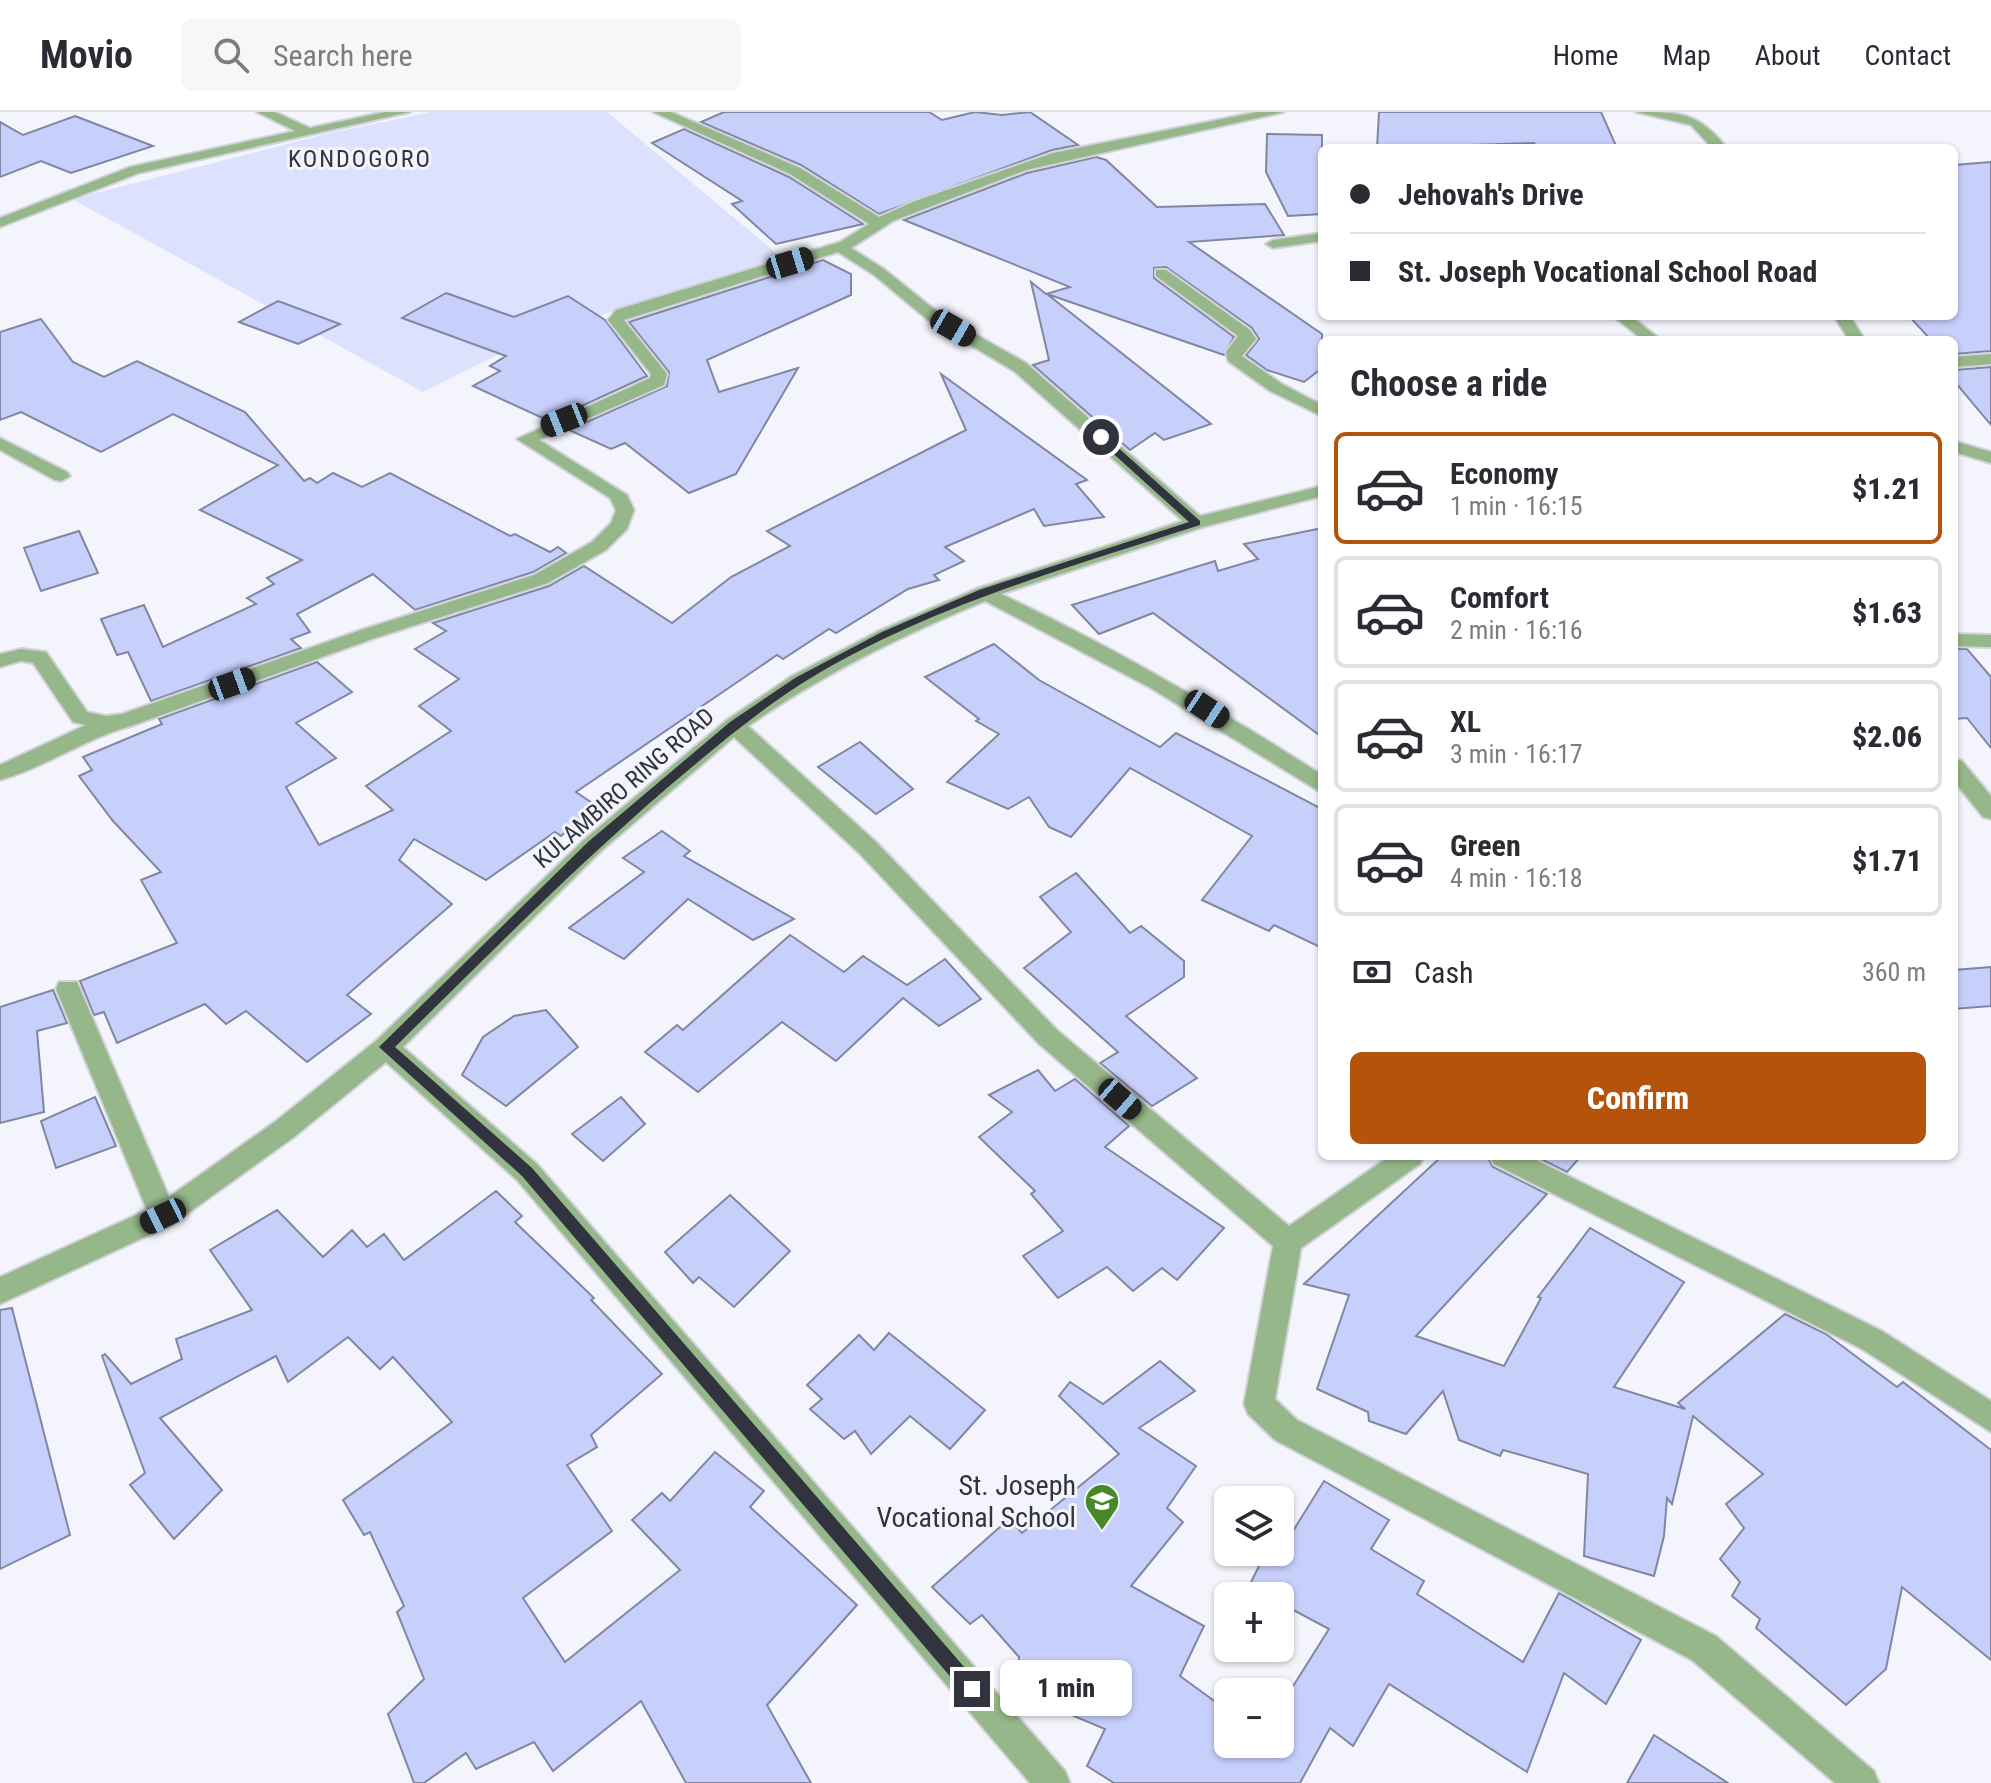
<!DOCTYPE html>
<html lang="en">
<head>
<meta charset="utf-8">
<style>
  body { margin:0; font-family:"Roboto Condensed",sans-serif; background:#f7f7f7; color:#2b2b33; height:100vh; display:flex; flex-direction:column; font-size:30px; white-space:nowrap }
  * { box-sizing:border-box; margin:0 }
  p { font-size:26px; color:#7c7c81 }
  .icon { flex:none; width:44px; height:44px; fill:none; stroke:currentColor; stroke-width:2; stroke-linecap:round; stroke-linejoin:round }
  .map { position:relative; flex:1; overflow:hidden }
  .details { position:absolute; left:1318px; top:224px; width:640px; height:824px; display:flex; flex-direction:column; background:#fff; border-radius:12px; box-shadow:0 2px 6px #0004 }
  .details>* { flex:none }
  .hud { position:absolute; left:1318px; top:32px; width:640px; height:176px; border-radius:12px; box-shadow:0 2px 6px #0004; display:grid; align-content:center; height:176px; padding:0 32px; background:#fff }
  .controls { position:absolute; left:1214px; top:1374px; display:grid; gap:16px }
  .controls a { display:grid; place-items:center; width:80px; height:80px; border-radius:12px; background:#fff; box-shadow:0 2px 6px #0004; font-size:40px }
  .end { position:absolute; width:36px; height:36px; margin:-18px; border:10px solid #31333f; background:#fff; box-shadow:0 0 0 4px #fff }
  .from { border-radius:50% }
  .bubble { position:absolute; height:56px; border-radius:12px; background:#fff; box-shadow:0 2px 6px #0004; font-size:26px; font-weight:800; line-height:56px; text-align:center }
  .car { position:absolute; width:24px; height:48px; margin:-24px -12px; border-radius:10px; box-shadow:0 0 6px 2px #0007; background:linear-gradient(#222 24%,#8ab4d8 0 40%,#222 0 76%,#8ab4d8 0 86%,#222 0) }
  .hud b { display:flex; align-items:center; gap:28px; height:76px; font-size:30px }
  .hud b+b { border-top:2px solid #e1e1e2 }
  .hud i { width:20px; height:20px; background:#2b2b33 }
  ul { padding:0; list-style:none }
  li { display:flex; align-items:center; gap:24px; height:112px; margin:0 16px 12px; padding:0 16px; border:4px solid #e1e1e2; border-radius:12px }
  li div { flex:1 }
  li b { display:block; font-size:30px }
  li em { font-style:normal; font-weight:800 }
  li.selected { border-color:#b45309 }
  li>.icon { width:72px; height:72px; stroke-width:1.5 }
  h2 { padding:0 32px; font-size:36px; line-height:96px }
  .pay { display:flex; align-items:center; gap:20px; height:88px; padding:0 32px; font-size:30px }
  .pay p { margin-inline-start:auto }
  .cta { display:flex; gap:16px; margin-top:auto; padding:16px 32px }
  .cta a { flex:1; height:92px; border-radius:12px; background:#b45309; color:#fff; font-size:32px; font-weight:800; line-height:92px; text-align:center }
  header { display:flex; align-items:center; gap:48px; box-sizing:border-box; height:112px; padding:0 40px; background:#fff; border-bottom:2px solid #e1e1e2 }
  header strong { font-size:38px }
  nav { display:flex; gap:44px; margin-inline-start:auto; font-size:28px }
  .search { width:560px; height:72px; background:#f7f7f7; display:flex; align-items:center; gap:20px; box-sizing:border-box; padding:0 28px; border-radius:12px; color:#7c7c81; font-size:30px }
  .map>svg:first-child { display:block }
  .green { fill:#dce1fe }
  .building { fill:#c7cffb; stroke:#8186a2; stroke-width:2 }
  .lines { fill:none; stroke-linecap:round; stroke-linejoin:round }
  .minor-casing { stroke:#d1d2da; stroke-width:4 }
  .minor { fill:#96b789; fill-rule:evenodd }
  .route { fill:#31333f }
  .labels { text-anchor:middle; stroke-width:6; stroke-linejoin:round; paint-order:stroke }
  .far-quarter-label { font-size:24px; letter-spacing:2px; fill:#31333f; stroke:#f4f5fc }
  .street-label { font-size:24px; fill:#31333f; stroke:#f4f5fc }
  .near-poi-label { font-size:28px; fill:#31333f; stroke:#f4f5fc; text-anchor:end }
</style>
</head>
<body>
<header>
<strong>Movio</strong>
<div class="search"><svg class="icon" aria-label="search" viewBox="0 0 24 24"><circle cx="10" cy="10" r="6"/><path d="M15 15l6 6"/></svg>Search here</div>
<nav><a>Home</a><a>Map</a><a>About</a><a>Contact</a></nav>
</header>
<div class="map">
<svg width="1991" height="1671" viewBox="0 0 1991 1671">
  <rect width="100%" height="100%" fill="#f4f5fc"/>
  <path class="green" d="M 431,0 L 607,0 L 787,150 L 545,219 L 423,280 L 72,87 L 326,22 Z"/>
  <g class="building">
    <path d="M 724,0 L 929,0 L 942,8 L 975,0 L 1002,3 L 1030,0 L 1078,33 L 1052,38 L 879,102 L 801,53 L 701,10 Z"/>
    <path d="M 1379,0 L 1601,0 L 1617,36 L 1538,36 L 1534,31 L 1377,36 Z"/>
    <path d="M 75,4 L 153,34 L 71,61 L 41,49 L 0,65 L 0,10 L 23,23 Z"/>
    <path d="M 684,17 L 789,65 L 863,112 L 776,132 L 732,92 L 742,89 L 652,31 Z"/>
    <path d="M 1267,22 L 1322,23 L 1322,102 L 1288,104 L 1266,60 Z"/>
    <path d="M 1096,45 L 1106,48 L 1157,95 L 1265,92 L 1284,123 L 1189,130 L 1322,222 L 1322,256 L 1304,270 L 1267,258 L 1246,243 L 1259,227 L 1252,216 L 1166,155 L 1154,156 L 1154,166 L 1234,225 L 1224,243 L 1047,182 L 1211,312 L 1164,328 L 1155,321 L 1130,338 L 1033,253 L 1049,248 L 1031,170 L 1046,182 L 1070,175 L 904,108 L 1027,61 Z"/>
    <path d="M 1991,50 L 1991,239 L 1954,242 L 1954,228 L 1931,228 L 1909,204 L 1954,204 L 1954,53 Z"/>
    <path d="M 823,148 L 851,162 L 851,183 L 707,248 L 719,280 L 798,256 L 736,362 L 689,381 L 625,331 L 611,337 L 569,318 L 667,274 L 669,260 L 629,210 Z"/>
    <path d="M 446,181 L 514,205 L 568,184 L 605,208 L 647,264 L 549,309 L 473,274 L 500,259 L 490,254 L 506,244 L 402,206 Z"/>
    <path d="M 278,189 L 340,212 L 298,232 L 239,210 Z"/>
    <path d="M 41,207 L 73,250 L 104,265 L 137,249 L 245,300 L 304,369 L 310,366 L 317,371 L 333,361 L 362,375 L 390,361 L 510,424 L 515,422 L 550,440 L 558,435 L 566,441 L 533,460 L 415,498 L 373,462 L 297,502 L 310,520 L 291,527 L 301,536 L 151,589 L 128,540 L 117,543 L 101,507 L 144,493 L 163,535 L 256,492 L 247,486 L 274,472 L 267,466 L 302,448 L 200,398 L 278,353 L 173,302 L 101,340 L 21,300 L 0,308 L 0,220 Z"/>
    <path d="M 1991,255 L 1991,313 L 1954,269 L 1954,258 Z"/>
    <path d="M 941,262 L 1087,368 L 1076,372 L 1104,405 L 1044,414 L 1034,397 L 945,435 L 964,449 L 934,463 L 939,468 L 908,477 L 836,521 L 829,517 L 783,547 L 777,543 L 576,680 L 598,695 L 561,724 L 555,720 L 486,768 L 414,727 L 399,748 L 452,792 L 347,883 L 371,902 L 307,950 L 246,899 L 226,912 L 205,892 L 117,931 L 104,900 L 94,903 L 80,869 L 177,831 L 141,768 L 161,760 L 113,709 L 79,664 L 92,658 L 83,645 L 162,612 L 159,607 L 317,550 L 352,580 L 296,611 L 336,646 L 286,675 L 319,733 L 393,698 L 366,674 L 451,619 L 419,594 L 459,567 L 415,537 L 446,519 L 433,511 L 549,474 L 584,454 L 672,511 L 731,465 L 790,434 L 767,419 L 966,318 Z"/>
    <path d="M 1322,416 L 1322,625 L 1153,501 L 1099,522 L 1072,493 L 1215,449 L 1218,459 L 1258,447 L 1244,432 Z"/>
    <path d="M 79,419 L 98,461 L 41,479 L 24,436 Z"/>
    <path d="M 994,532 L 1039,568 L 1160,635 L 1176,621 L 1322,697 L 1322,836 L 1274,813 L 1269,819 L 1202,788 L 1252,724 L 1130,656 L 1071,725 L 1049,715 L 1029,685 L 1008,697 L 947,670 L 999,622 L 976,609 L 979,607 L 925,565 Z"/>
    <path d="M 1954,537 L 1967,537 L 1991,565 L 1991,636 L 1967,606 L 1954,607 Z"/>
    <path d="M 860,630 L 913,677 L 876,702 L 818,655 Z"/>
    <path d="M 662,719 L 690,739 L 684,744 L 794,807 L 753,828 L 688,787 L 624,847 L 569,816 L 644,760 L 623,746 Z"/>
    <path d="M 1076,761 L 1130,821 L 1141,814 L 1184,849 L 1184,865 L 1126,904 L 1197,966 L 1152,994 L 1100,951 L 1118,940 L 1024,856 L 1071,820 L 1040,785 Z"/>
    <path d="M 790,823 L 844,860 L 863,844 L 907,873 L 945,847 L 981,887 L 939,914 L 903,886 L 836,949 L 782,910 L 698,980 L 645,940 L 677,913 L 683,918 Z"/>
    <path d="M 1991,855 L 1991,894 L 1954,897 L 1954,858 Z"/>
    <path d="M 53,878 L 67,911 L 37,919 L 44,1000 L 0,1011 L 0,895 Z"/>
    <path d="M 546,898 L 578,935 L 506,994 L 462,963 L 483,925 L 514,904 Z"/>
    <path d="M 1038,958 L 1055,979 L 1075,967 L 1129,1014 L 1105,1035 L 1224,1116 L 1177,1168 L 1162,1156 L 1133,1179 L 1107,1155 L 1058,1186 L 1023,1144 L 1063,1119 L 1031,1082 L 1035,1079 L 979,1025 L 1012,1000 L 989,983 Z"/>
    <path d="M 95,985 L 116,1034 L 56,1056 L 41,1009 Z"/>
    <path d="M 621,985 L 645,1012 L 603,1049 L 572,1022 Z"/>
    <path d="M 1442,1044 L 1487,1044 L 1493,1055 L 1547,1082 L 1416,1224 L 1504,1254 L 1541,1186 L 1538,1185 L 1590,1116 L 1684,1170 L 1614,1275 L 1685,1297 L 1678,1291 L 1785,1202 L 1826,1222 L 1897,1275 L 1903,1270 L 1991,1338 L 1991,1548 L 1902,1475 L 1886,1557 L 1846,1593 L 1756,1516 L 1760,1507 L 1732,1484 L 1740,1470 L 1720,1447 L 1744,1416 L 1726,1392 L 1763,1362 L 1693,1304 L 1672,1392 L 1667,1386 L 1664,1424 L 1654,1464 L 1584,1444 L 1588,1362 L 1503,1338 L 1500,1344 L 1459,1328 L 1443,1279 L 1406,1322 L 1369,1309 L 1368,1300 L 1317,1277 L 1349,1183 L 1304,1172 Z"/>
    <path d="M 1535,1044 L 1581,1044 L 1567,1060 Z"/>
    <path d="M 496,1079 L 522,1104 L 515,1110 L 594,1186 L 591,1188 L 662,1262 L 591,1323 L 597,1335 L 567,1353 L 612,1419 L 523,1486 L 565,1550 L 680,1458 L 632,1408 L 662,1381 L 670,1389 L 715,1340 L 764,1379 L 750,1395 L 857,1493 L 767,1593 L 811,1671 L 686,1671 L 641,1589 L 553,1659 L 534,1630 L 476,1657 L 466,1641 L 424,1671 L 414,1671 L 388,1602 L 424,1567 L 397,1500 L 404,1494 L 370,1420 L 364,1423 L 343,1388 L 452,1310 L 393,1245 L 380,1257 L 348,1225 L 288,1270 L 276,1244 L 160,1306 L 222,1378 L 174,1427 L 130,1373 L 145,1361 L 102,1244 L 105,1242 L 131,1272 L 182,1247 L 176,1227 L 252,1198 L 210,1138 L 277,1098 L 323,1145 L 352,1118 L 367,1135 L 384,1122 L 404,1148 Z"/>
    <path d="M 730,1083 L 790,1139 L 734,1195 L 699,1165 L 693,1171 L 665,1140 Z"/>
    <path d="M 12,1196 L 70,1423 L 0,1457 L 0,1198 Z"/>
    <path d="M 889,1221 L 985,1298 L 950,1337 L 910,1304 L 871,1342 L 855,1319 L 844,1327 L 810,1297 L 822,1287 L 807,1273 L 859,1223 L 874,1238 Z"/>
    <path d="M 1160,1249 L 1195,1279 L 1139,1316 L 1196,1354 L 1167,1396 L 1183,1410 L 1131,1474 L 1204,1514 L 1180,1564 L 1228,1599 L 1228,1632 L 1280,1632 L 1280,1595 L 1329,1517 L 1280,1491 L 1280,1484 L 1267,1484 L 1249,1474 L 1266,1440 L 1280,1440 L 1324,1369 L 1389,1408 L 1371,1437 L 1424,1469 L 1417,1482 L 1523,1550 L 1559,1481 L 1641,1528 L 1606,1592 L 1564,1561 L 1527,1660 L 1389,1572 L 1353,1634 L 1330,1616 L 1300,1671 L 1114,1671 L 1087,1654 L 1105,1617 L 1057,1597 L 1019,1560 L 1019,1545 L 982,1503 L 970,1512 L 932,1475 L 1009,1407 L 1022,1421 L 1119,1342 L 1059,1284 L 1070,1270 L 1103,1292 Z"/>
    <path d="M 1654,1623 L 1728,1671 L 1627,1671 Z"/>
  </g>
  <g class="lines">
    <g class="minor-casing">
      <g id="minor">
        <path d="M 257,0 L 275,0 L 310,16 L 385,0 L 410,0 L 139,61 L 0,115 L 0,106 L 130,55 L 295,19 Z"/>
        <path d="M 653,0 L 671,0 L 800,56 L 879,105 L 915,89 L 1053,41 L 1257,0 L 1284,0 L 1026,58 L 893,109 L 851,136 L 884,157 L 940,202 L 1026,251 L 1200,404 L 1322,374 L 1322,384 L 1203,415 L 1001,482 C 1113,535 1218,596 1322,663 L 1322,681 L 1149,575 L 985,489 C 901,524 823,562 748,614 L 875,729 L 1057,918 L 1289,1114 L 1390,1044 L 1424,1044 L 1420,1052 L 1301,1136 L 1275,1287 L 1297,1308 L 1716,1524 L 1874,1659 L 1879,1671 L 1835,1671 L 1692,1548 L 1275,1328 L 1248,1302 L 1244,1292 L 1273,1134 L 1039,932 L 859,741 L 734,625 L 601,739 L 403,935 L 537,1052 L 1065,1659 L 1070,1671 L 1030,1671 L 517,1068 L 386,950 L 294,1025 L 173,1112 L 0,1192 L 0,1165 L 147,1098 L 56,877 L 59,870 L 77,870 L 80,877 L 169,1085 L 276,1009 L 377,928 L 585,727 L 727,608 L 792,564 L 879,519 L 976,477 L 1183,409 L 1014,259 L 928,208 L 874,163 L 838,140 L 624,208 L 667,262 L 664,273 L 539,328 L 627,383 L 634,398 L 627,417 L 606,438 L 548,471 L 375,526 L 131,614 C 86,626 46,655 0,668 L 0,653 L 86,613 L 73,610 L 33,551 L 21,549 L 0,555 L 0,542 L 21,537 L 46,540 L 87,600 L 106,604 L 122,602 L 361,518 L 534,463 L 592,430 L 611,411 L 616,398 L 610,386 L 517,327 L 650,266 L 651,262 L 608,208 L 616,198 L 840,130 L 869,112 L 790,62 Z"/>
        <path d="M 1636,0 C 1681,0 1698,0 1727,36 L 1712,36 L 1691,13 Z"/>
        <path d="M 1322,121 L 1322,129 L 1273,136 L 1266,132 L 1273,128 Z"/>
        <path d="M 1156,158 L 1166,158 L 1250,218 L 1256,227 L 1242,244 L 1282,272 L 1322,293 L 1322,304 L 1270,279 L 1228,249 L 1226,240 L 1238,224 L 1156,164 Z"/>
        <path d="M 1613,204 L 1631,204 L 1661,228 L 1643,228 Z"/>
        <path d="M 1834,204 L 1850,204 L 1865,228 L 1849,228 Z"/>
        <path d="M 1991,242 L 1991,252 L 1954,255 L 1954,245 Z"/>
        <path d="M 0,326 L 67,360 L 70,364 L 61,369 L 55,368 L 0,338 Z"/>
        <path d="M 1954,329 L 1991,340 L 1991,351 L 1954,340 Z"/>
        <path d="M 1954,522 L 1991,523 L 1991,535 L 1954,534 Z"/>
        <path d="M 1954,647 L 1962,649 L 1991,684 L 1991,707 L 1983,705 L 1954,669 Z"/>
        <path d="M 1490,1044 L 1528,1044 L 1882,1219 L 1991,1289 L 1991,1320 L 1862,1237 L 1494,1052 Z"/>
      </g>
    </g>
    <use href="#minor" class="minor"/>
  </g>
  <path class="route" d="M 1097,323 L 1104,323 L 1200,409 L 1200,413 C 1064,457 923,496 801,572 C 753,603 711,639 667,676 C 572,758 484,847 395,935 L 532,1056 L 978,1571 L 978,1583 L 972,1586 L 966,1583 L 522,1064 L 379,935 L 588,730 L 730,610 L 795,566 L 882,520 L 979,478 L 1189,410 L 1097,327 Z"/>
  <defs>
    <g id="school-pin" transform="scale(1.8)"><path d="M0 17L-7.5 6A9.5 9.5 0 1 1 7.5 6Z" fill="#488828" stroke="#f4f5fc"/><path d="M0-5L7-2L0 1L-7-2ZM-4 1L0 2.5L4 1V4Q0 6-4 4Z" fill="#fff"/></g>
  </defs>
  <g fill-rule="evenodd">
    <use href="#school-pin" x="1102" y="1389"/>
  </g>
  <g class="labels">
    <g class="far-quarter-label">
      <text x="360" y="55">KONDOGORO</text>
    </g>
    <g class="street-label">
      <text transform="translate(624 676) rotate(-41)" y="8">KULAMBIRO RING ROAD</text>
    </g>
    <g class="near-poi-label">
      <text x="1076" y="1383">St. Joseph<tspan x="1076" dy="32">Vocational School</tspan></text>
    </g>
  </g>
</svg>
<div class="controls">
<a><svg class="icon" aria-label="layers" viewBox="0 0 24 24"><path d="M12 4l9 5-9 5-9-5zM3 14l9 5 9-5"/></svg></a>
<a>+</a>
<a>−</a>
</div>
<i class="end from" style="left:1101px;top:325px"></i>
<i class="end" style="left:972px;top:1577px"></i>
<div class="bubble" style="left:1000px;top:1548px;width:132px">1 min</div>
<i class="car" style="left:790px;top:151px;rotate:73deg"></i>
<i class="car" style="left:953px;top:216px;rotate:120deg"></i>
<i class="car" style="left:564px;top:308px;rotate:248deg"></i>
<i class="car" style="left:232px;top:572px;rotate:70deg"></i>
<i class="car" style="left:1207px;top:597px;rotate:123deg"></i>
<i class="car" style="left:1120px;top:987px;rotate:131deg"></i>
<i class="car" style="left:163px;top:1104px;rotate:244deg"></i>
<div class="hud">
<b><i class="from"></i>Jehovah's Drive</b>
<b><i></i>St. Joseph Vocational School Road</b>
</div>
<section class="details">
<h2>Choose a ride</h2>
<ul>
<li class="selected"><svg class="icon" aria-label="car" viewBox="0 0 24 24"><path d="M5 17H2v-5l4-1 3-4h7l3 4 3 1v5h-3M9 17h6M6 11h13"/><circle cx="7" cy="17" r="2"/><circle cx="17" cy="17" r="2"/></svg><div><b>Economy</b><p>1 min · 16:15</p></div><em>$1.21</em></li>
<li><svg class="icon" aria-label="car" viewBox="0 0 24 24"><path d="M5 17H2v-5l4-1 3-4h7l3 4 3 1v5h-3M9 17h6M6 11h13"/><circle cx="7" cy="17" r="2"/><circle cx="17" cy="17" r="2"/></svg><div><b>Comfort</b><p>2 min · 16:16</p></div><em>$1.63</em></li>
<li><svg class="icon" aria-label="car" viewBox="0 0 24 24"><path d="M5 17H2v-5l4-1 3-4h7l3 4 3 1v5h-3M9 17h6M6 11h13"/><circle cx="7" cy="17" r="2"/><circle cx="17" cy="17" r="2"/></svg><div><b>XL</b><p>3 min · 16:17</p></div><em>$2.06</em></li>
<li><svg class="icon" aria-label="car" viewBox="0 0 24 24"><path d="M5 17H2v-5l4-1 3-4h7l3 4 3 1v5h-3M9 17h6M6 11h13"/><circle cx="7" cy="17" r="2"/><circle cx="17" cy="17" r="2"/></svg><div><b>Green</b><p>4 min · 16:18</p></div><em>$1.71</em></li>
</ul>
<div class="pay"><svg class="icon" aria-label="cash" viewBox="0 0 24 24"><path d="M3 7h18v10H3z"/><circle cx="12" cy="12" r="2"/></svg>Cash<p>360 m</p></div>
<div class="cta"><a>Confirm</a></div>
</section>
</div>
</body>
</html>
